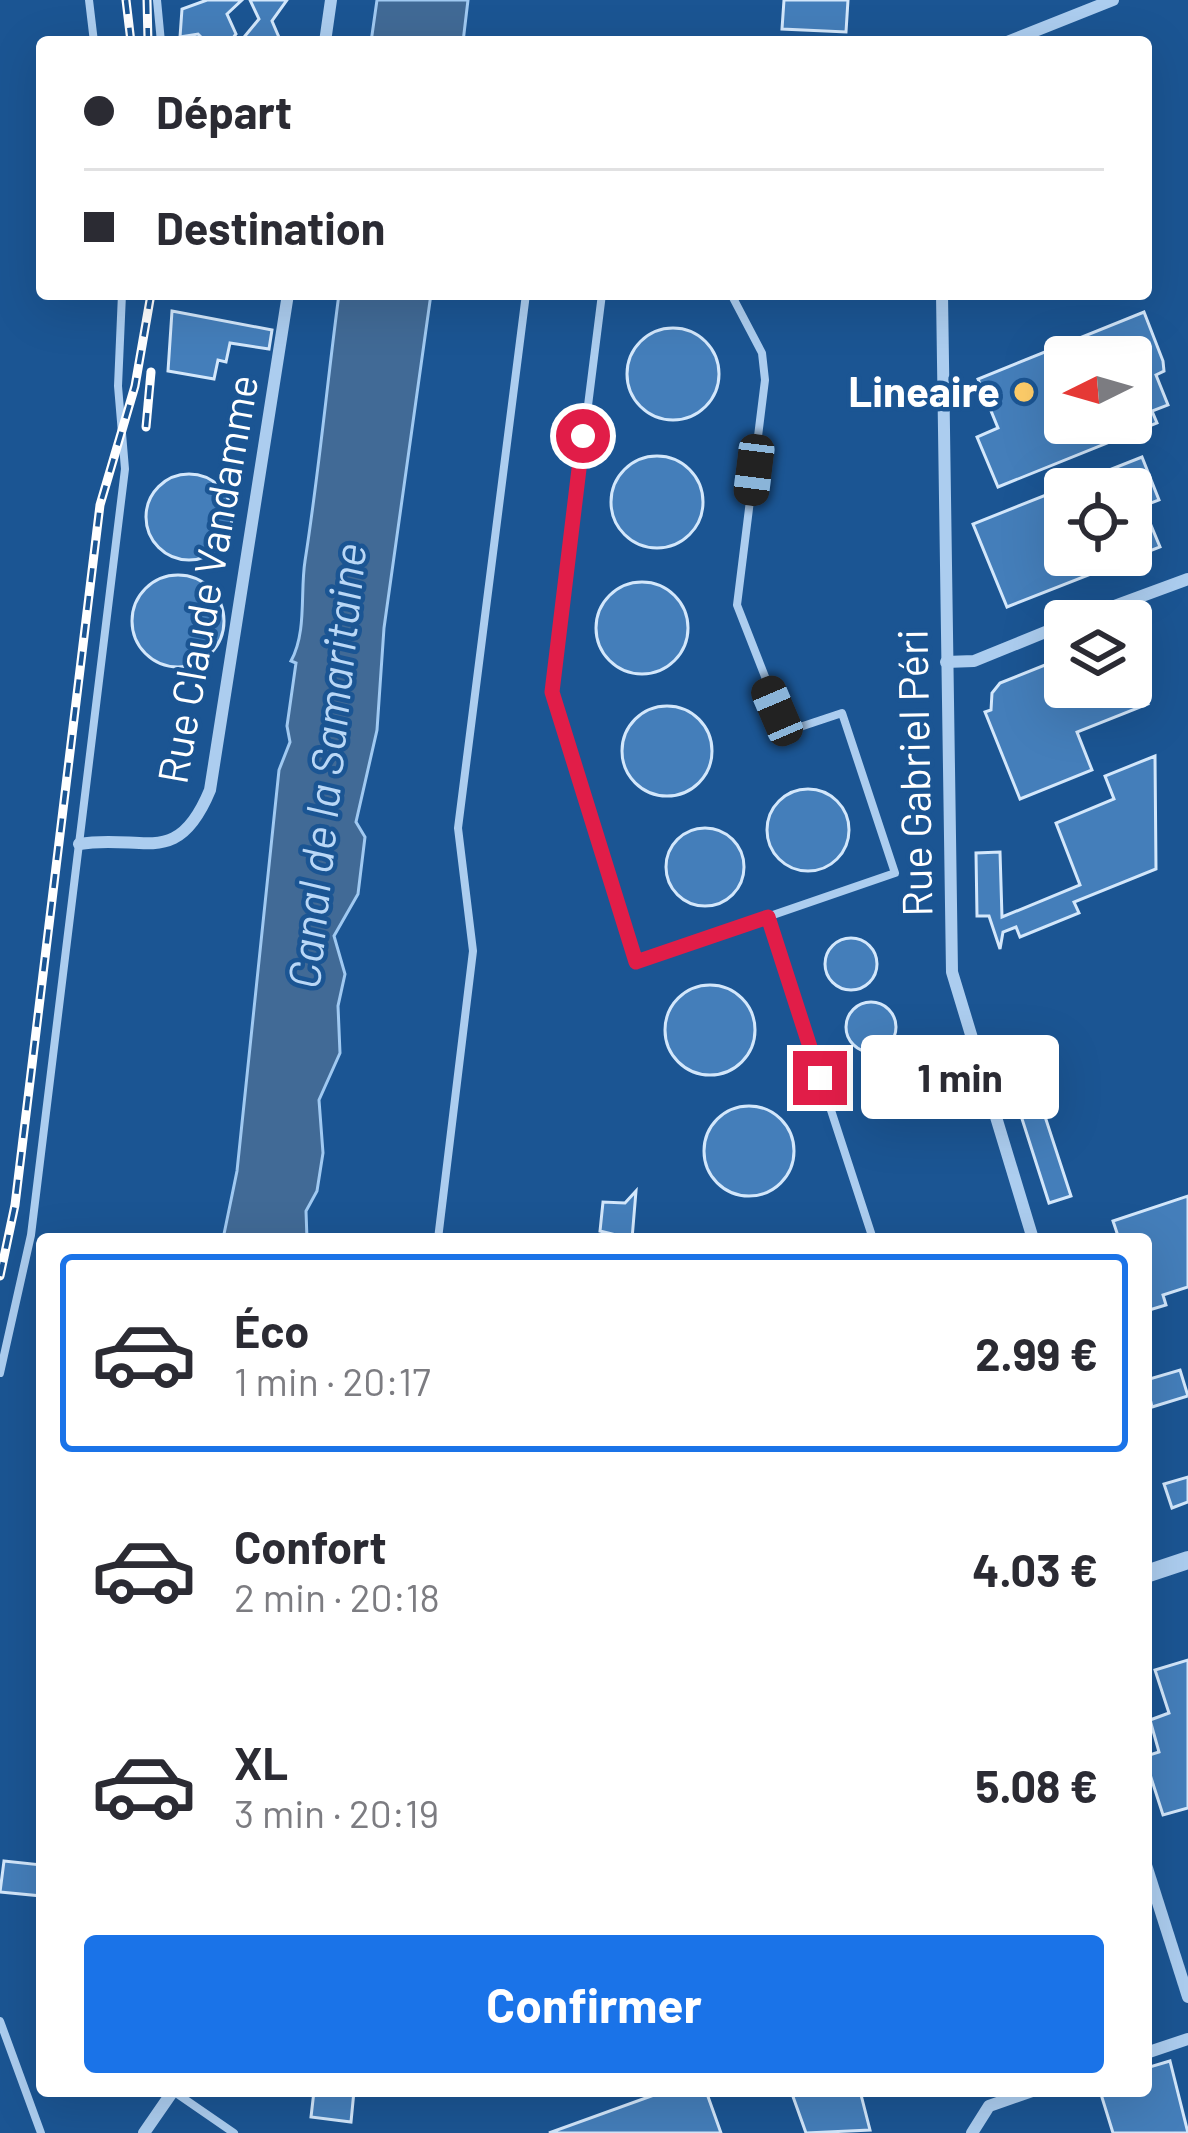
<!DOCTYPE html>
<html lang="fr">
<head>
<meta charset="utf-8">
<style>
  body { margin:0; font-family:Barlow,sans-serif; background:#f7f7f7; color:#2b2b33; height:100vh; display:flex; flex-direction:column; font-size:45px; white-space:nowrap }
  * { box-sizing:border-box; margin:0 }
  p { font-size:39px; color:#7c7c81 }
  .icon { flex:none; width:66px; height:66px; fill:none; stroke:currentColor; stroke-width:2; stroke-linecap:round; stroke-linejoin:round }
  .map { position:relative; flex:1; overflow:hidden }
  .details { position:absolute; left:36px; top:1233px; width:1116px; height:864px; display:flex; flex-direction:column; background:#fff; border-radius:12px; box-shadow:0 12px 48px #0002 }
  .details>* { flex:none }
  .banner { position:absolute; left:36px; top:36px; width:1116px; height:264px; border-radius:12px; box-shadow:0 12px 48px #0002; display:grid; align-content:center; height:264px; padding:0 48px; background:#fff }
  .needle { width:78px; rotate:265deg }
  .fabs { position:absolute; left:1044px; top:336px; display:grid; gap:24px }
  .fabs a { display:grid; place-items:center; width:108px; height:108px; border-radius:12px; background:#fff; box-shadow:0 12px 48px #0002; font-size:60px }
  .end { position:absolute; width:54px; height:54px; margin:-27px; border:15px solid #e11d48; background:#fff; box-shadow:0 0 0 6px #fff }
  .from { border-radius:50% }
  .bubble { position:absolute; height:84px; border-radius:12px; background:#fff; box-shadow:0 12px 48px #0002; font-size:39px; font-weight:700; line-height:84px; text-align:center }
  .car { position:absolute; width:36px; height:72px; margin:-36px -18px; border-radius:15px; box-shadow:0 0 9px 3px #0007; background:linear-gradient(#222 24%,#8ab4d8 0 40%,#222 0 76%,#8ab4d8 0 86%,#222 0) }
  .banner b { display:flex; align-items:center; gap:42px; height:114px; font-size:45px }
  .banner b+b { border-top:3px solid #e1e1e2 }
  .banner i { width:30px; height:30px; background:#2b2b33 }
  ul { padding:21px 0 0; list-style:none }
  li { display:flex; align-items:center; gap:36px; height:198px; margin:0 24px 18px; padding:0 24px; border:6px solid transparent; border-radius:12px }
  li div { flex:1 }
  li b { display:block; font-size:45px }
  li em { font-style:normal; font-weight:700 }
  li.on { border-color:#1a73e8 }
  li>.icon { width:108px; height:108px; stroke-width:1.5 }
  .cta { display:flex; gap:24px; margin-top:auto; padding:24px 48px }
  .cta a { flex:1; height:138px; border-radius:12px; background:#1a73e8; color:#fff; font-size:48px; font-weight:700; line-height:138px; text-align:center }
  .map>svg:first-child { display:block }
  .water { fill:#416a96; stroke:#a0c9f1; stroke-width:3 }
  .building { fill:#447eba; stroke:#d3e7fb; stroke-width:3; fill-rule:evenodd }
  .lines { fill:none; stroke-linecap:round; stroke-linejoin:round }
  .service { stroke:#accdef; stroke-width:8 }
  .minor { stroke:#accdef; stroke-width:12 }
  .tertiary { stroke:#accdef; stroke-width:18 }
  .rail-casing { stroke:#fff; stroke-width:9 }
  .rail { stroke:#1b5593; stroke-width:4.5; stroke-dasharray:14; stroke-linecap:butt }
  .route { stroke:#e11d48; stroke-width:15 }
  .poi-dot { fill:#ffce6a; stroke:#1b5593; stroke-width:4.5 }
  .labels { text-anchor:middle; stroke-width:9; stroke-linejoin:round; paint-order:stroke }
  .poi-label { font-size:42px; font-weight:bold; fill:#fff; stroke:#1b5593; text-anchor:end }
  .street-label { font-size:42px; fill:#fff; stroke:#1b5593 }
  .water-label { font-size:45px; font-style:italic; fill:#b9d7f6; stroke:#1b5593 }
</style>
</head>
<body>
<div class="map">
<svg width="1188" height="2133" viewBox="0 0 1188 2133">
  <rect width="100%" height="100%" fill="#1b5593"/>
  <g class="water">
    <path d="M 377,0 L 468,0 L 463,42 L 371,42 Z"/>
    <path d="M 339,294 L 431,294 L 384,628 L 377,730 L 356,822 L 365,837 L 358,894 L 334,936 L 345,974 L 338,1006 L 340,1053 L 319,1100 L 323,1153 L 317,1191 L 306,1211 L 307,1239 L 223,1239 L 237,1171 L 279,770 L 290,742 L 287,726 L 296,663 L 291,661 C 307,632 300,592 305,561 C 319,472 327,384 339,294 Z"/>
  </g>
  <g class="building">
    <path d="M 207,0 L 242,0 L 227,14 L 236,34 L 230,42 L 206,42 L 198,34 L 180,37 L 182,9 Z"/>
    <path d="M 250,0 L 287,0 L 272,21 L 281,42 L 240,42 L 259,19 Z"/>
    <path d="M 784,0 L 848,0 L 846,32 L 782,29 Z"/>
    <path d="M 172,311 L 272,330 L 269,349 L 230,343 L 226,362 L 218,360 L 214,379 L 168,371 Z"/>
    <path d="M 1144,312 L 1163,361 L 1164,371 L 1156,375 L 1168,405 L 1152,411 L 1157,423 L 998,487 L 977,437 L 998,428 L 978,379 ZM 1065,357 L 1131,357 L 1131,423 L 1065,423 Z"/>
    <circle cx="673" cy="374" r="46"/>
    <circle cx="657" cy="502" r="46"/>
    <path d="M 1142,457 L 1159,500 L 1143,506 L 1160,547 L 1007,607 L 973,524 ZM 1065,489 L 1131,489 L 1131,555 L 1065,555 Z"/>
    <circle cx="189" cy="517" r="43"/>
    <circle cx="178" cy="621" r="46"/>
    <circle cx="642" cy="628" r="46"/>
    <path d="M 1065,657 L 1065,687 L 1141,687 L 1148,704 L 1077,732 L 1092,770 L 1020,799 L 985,712 L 991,710 L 992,693 L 1000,683 Z"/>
    <circle cx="667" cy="751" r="45"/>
    <path d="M 1155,756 L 1156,869 L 1074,902 L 1079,913 L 1020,937 L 1016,927 L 1003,932 L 1000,949 L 989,916 L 977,916 L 976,853 L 1000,852 L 1002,917 L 1080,885 L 1056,823 L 1114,799 L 1105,776 Z"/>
    <circle cx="808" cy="830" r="41"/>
    <circle cx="705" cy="867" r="39"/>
    <circle cx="851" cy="964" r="26"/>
    <circle cx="710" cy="1030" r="45"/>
    <circle cx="871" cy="1027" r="25"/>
    <path d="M 1020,1040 L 1071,1196 L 1049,1203 L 999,1047 Z"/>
    <circle cx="749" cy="1151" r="45"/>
    <path d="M 636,1191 L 632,1239 L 600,1231 L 603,1202 L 625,1203 Z"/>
    <path d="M 1188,1196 L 1188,1287 L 1163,1295 L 1166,1305 L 1146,1311 L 1146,1239 L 1119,1239 L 1113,1221 Z"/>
    <path d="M 1180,1370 L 1188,1396 L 1152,1407 L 1146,1380 Z"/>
    <path d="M 1188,1477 L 1188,1502 L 1172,1508 L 1164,1484 Z"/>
    <path d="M 1188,1660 L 1188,1808 L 1163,1815 L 1146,1762 L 1146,1756 L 1159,1752 L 1150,1720 L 1169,1713 L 1155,1670 Z"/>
    <path d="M 4,1861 L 42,1865 L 42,1896 L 0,1892 Z"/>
    <path d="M 1170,2061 L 1188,2133 L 1113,2133 L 1100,2091 L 1146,2091 L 1146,2068 Z"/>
    <path d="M 314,2091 L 354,2091 L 351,2122 L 311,2117 Z"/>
    <path d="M 665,2091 L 706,2091 L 721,2133 L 549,2133 Z"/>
    <path d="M 791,2091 L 860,2091 L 870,2130 L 806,2133 Z"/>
  </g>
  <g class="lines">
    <g class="service">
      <path d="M 89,0 L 94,42"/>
      <path d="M 157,0 L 161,42"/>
      <path d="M 602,294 L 552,692 L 636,962 L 895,873 L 842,713 L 800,727 L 782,720 L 737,605 L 765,380 L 762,353 L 731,294"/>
      <path d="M 768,917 L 873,1239"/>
      <path d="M 438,1239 L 473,951 L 458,828 L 526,294"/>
      <path d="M 0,1373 L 31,1235 L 125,469 L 118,386 L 122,294"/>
      <path d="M 0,2021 L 41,2133"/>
      <path d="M 173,2091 L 234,2133"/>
    </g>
    <g class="minor">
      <path d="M 325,42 L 331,0"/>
      <path d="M 1007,42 L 1113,0"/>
      <path d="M 942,294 L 952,972 L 1033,1239"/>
      <path d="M 1074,621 L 1188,579"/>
      <path d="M 946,662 L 974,661 L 1065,624"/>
      <path d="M 79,844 C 143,833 177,870 210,790 L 288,294"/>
      <path d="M 1146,1865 L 1188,1997"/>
      <path d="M 1146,2053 L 1188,2039"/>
      <path d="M 144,2133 L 173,2091"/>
      <path d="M 972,2133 L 989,2106 L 1032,2091"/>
    </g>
    <path class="tertiary" d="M 1146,1574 L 1188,1560"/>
    <g class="rail-casing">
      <g id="rail">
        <path d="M 126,0 L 131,42"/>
        <path d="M 147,0 L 148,42"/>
        <path d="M 146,427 L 151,372"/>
        <path d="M 0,1276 L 15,1205 L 100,505 L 135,386 L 151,294"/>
      </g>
    </g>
    <use href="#rail" class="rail"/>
  </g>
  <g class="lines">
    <path class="route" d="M 583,436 L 552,692 L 636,962 L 768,917 L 820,1078"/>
  </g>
  <circle class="poi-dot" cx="1024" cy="392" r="12"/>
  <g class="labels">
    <g class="poi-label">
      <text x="1000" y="407">Lineaire</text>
    </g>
    <g class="street-label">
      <text transform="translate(208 579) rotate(-80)" y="15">Rue Claude Vandamme</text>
      <text transform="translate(915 773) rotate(-91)" y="15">Rue Gabriel Péri</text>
    </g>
    <g class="water-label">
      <text transform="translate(327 766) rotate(-84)" y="16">Canal de la Samaritaine</text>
    </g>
  </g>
</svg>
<div class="fabs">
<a><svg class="needle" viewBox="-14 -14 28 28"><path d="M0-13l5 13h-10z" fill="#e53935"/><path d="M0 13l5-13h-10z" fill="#7c7c81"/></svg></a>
<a><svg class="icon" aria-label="locate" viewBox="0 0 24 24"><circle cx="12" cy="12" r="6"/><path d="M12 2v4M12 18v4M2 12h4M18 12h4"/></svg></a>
<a><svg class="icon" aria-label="layers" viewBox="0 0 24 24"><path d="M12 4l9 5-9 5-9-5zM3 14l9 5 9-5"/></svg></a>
</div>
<i class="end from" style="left:583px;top:436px"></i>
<i class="end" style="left:820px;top:1078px"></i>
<div class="bubble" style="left:861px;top:1035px;width:198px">1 min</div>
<i class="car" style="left:754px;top:470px;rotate:187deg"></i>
<i class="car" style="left:777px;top:711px;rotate:337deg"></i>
<div class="banner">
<b><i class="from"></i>Départ</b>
<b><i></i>Destination</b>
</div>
<section class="details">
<ul>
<li class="on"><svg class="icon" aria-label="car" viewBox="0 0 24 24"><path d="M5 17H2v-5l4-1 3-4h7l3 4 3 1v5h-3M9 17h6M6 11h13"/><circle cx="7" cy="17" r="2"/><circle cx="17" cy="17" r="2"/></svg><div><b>Éco</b><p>1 min · 20:17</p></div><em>2.99 €</em></li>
<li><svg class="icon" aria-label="car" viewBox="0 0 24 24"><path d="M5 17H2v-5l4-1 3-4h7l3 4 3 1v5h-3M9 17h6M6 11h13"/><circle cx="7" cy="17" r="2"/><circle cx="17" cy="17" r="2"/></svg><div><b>Confort</b><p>2 min · 20:18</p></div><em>4.03 €</em></li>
<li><svg class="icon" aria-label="car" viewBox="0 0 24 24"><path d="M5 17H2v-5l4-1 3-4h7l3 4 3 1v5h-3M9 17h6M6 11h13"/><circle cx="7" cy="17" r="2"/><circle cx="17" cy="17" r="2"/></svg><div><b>XL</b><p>3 min · 20:19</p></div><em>5.08 €</em></li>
</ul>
<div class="cta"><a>Confirmer</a></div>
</section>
</div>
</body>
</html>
